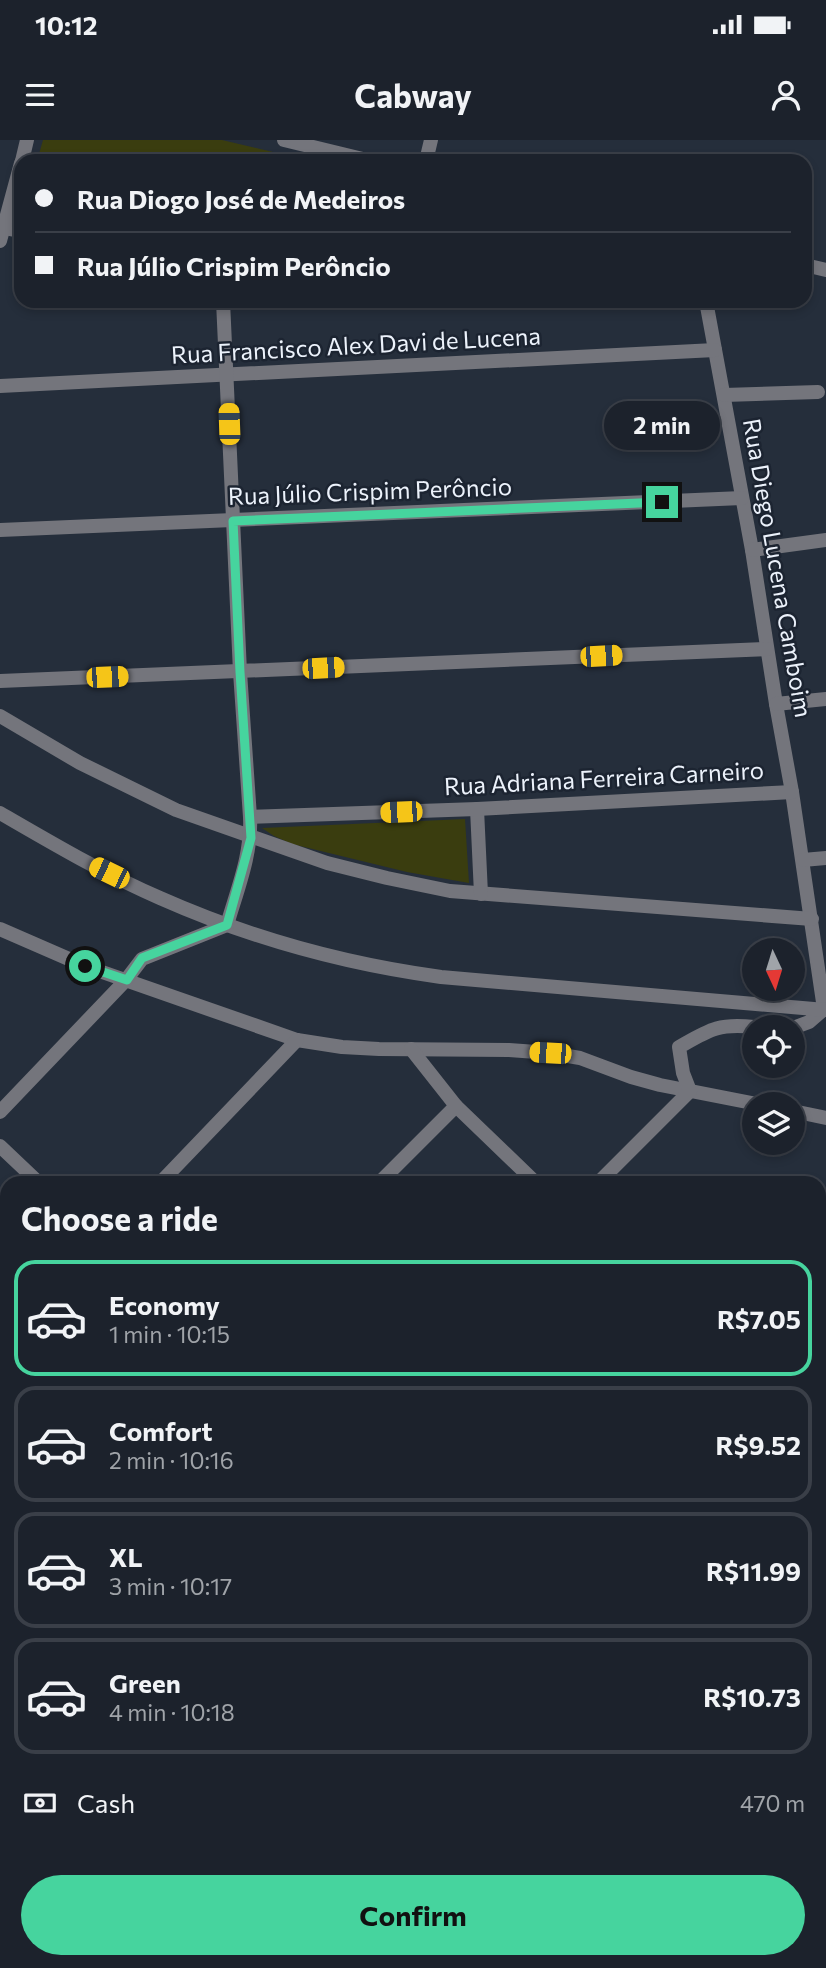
<!DOCTYPE html>
<html lang="en">
<head>
<meta charset="utf-8">
<style>
  body { margin:0; font-family:Commissioner,sans-serif; background:#252a34; color:#f1f3f6; height:100vh; display:flex; flex-direction:column; font-size:26px; white-space:nowrap }
  * { box-sizing:border-box; margin:0 }
  p { font-size:23px; color:#a0a4a9 }
  .icon { flex:none; width:38px; height:38px; fill:none; stroke:currentColor; stroke-width:2; stroke-linecap:round; stroke-linejoin:round }
  .map { position:relative; flex:1; overflow:hidden }
  .sheet { position:absolute; left:0px; top:1036px; width:826px; height:793px; display:flex; flex-direction:column; background:#1c222c; border-radius:21px 21px 0 0; box-shadow:0 4px 10px #0003,0 0 0 2px #3a3f48 }
  .sheet>* { flex:none }
  .top-card { position:absolute; left:14px; top:14px; width:798px; height:154px; border-radius:21px; box-shadow:0 4px 10px #0003,0 0 0 2px #3a3f48; display:grid; align-content:center; height:154px; padding:0 21px; background:#1c222c }
  .needle { width:46px; rotate:176deg }
  .controls { position:absolute; left:742px; top:798px; display:grid; gap:14px }
  .controls a { display:grid; place-items:center; width:63px; height:63px; border-radius:50%; background:#1c222c; box-shadow:0 4px 10px #0003,0 0 0 2px #3a3f48; font-size:35px }
  .end { position:absolute; width:32px; height:32px; margin:-16px; border:9px solid #46d49e; background:#111; box-shadow:0 0 0 4px #111 }
  .from { border-radius:50% }
  .bubble { position:absolute; height:49px; border-radius:24px; background:#1c222c; box-shadow:0 4px 10px #0003,0 0 0 2px #3a3f48; font-size:23px; font-weight:700; line-height:49px; text-align:center }
  .car { position:absolute; width:21px; height:42px; margin:-21px -10px; border-radius:9px; box-shadow:0 0 5px 2px #0007; background:linear-gradient(#f5c518 24%,#345 0 40%,#f5c518 0 76%,#345 0 86%,#f5c518 0) }
  .top-card b { display:flex; align-items:center; gap:24px; height:66px; font-size:26px }
  .top-card b+b { border-top:2px solid #3a3f48 }
  .top-card i { width:18px; height:18px; background:#f1f3f6 }
  ul { padding:0; list-style:none }
  li { display:flex; align-items:center; gap:21px; height:116px; margin:0 14px 10px; padding:0 7px; border:4px solid #3a3f48; border-radius:21px }
  li div { flex:1 }
  li b { display:block; font-size:26px }
  li em { font-style:normal; font-weight:700 }
  li.selected { border-color:#46d49e }
  li>.icon { width:63px; height:63px; stroke-width:1.5 }
  h2 { padding:0 21px; font-size:32px; line-height:84px }
  .pay { display:flex; align-items:center; gap:18px; height:77px; padding:0 21px; font-size:26px }
  .pay p { margin-inline-start:auto }
  .primary-button { display:flex; gap:14px; margin-top:auto; padding:14px 21px }
  .primary-button a { flex:1; height:80px; border-radius:42px; background:#46d49e; color:#111; font-size:28px; font-weight:700; line-height:80px; text-align:center }
  .status { display:flex; justify-content:space-between; align-items:center; height:49px; padding:0 35px; background:#1c222c; direction:ltr }
  .status svg { height:19px; fill:currentColor }
  header { display:flex; justify-content:space-between; align-items:center; height:91px; padding:0 21px; background:#1c222c; font-size:32px; font-weight:700 }
  .map>svg:first-child { display:block }
  .green { fill:#3a3d0f }
  .lines { fill:none; stroke-linecap:round; stroke-linejoin:round }
  .stream { stroke:#485c78; stroke-width:4.5 }
  .minor { stroke:#74757c; stroke-width:14 }
  .route { stroke:#46d49e; stroke-width:9 }
  .labels { text-anchor:middle; stroke-width:5; stroke-linejoin:round; paint-order:stroke }
  .street-label { font-size:24px; fill:#ecf2fb; stroke:#1c2431 }
</style>
</head>
<body>
<div class="status"><b>10:12</b><svg viewBox="0 0 49 12"><path d="M0 12V9h3v3zM5 12V6h3v6zM10 12V3h3v9zM15 12V0h3v12zM26 1h20v11H26zM47 4h2v5h-2z"/></svg></div>
<header><svg class="icon" aria-label="menu" viewBox="0 0 24 24"><path d="M4 6h16M4 12h16M4 18h16"/></svg>Cabway<svg class="icon" aria-label="person" viewBox="0 0 24 24"><circle cx="12" cy="8" r="4"/><path d="M4 21q1-7 8-7t8 7"/></svg></header>
<div class="map">
<svg width="826" height="1828" viewBox="0 0 826 1828">
  <rect width="100%" height="100%" fill="#252e3b"/>
  <g class="green">
    <path d="M 43,0 L 222,0 L 311,21 L 37,21 Z"/>
    <path d="M 465,679 L 469,743 L 407,732 L 292,704 L 274,696 L 262,688 Z"/>
  </g>
  <g class="lines">
    <g class="stream">
      <path d="M 0,1098 L 7,1093"/>
      <path d="M 819,1151 L 826,1147"/>
    </g>
    <g class="minor">
      <path d="M 284,0 L 371,21"/>
      <path d="M 22,21 L 27,0"/>
      <path d="M 426,21 L 431,0"/>
      <path d="M 0,87 L 21,91"/>
      <path d="M 0,101 L 21,23"/>
      <path d="M 805,125 L 826,130"/>
      <path d="M 706,161 L 752,410 L 776,564 L 792,652 L 824,869 L 809,882 L 793,888"/>
      <path d="M 0,246 L 715,210"/>
      <path d="M 724,255 L 818,252"/>
      <path d="M 0,390 L 742,358"/>
      <path d="M 752,410 L 826,400"/>
      <path d="M 0,541 L 767,509"/>
      <path d="M 776,564 L 826,559"/>
      <path d="M 0,576 L 80,623 L 176,670 L 327,723 L 387,738 L 450,751 L 812,779"/>
      <path d="M 477,669 L 481,754"/>
      <path d="M 0,673 C 52,703 104,734 160,758 C 248,797 345,824 441,837 L 826,870"/>
      <path d="M 250,677 L 477,669 L 792,652"/>
      <path d="M 803,720 L 826,718"/>
      <path d="M 0,789 L 85,826 L 297,900 L 342,907 L 379,909 L 509,910 L 550,913 L 580,918 L 631,937 L 660,945 L 757,964"/>
      <path d="M 411,909 L 456,966 L 536,1043"/>
      <path d="M 793,971 L 826,978"/>
      <path d="M 0,972 L 126,840 L 142,819 L 227,785 C 237,750 252,714 250,677 L 240,532 L 223,161"/>
      <path d="M 0,1006 L 39,1043"/>
      <path d="M 160,1043 L 297,900"/>
      <path d="M 379,1043 L 456,966"/>
      <path d="M 598,1043 L 690,951 L 683,933 L 679,907 C 709,890 718,883 754,887"/>
      <path d="M 0,1204 L 7,1197"/>
      <path d="M 819,1276 L 826,1268"/>
      <path d="M 819,1327 L 826,1334"/>
      <path d="M 0,1430 L 7,1422"/>
      <path d="M 0,1453 L 7,1460"/>
      <path d="M 819,1510 L 826,1503"/>
      <path d="M 0,1660 L 7,1653"/>
      <path d="M 819,1732 L 826,1725"/>
      <path d="M 819,1806 L 826,1813"/>
      <path d="M 373,1822 L 380,1828"/>
      <path d="M 60,1828 L 66,1822"/>
      <path d="M 506,1828 L 512,1822"/>
      <path d="M 723,1828 L 729,1822"/>
    </g>
  </g>
  <g class="lines">
    <path class="route" d="M 85,826 L 127,840 L 142,818 L 227,785 L 251,698 L 240,532 L 233,381 L 662,362"/>
  </g>
  <g class="labels">
    <g class="street-label">
      <text transform="translate(356 206) rotate(-3)" y="8">Rua Francisco Alex Davi de Lucena</text>
      <text transform="translate(370 352) rotate(-2)" y="8">Rua Júlio Crispim Perôncio</text>
      <text transform="translate(777 428) rotate(80)" y="8">Rua Diego Lucena Camboim</text>
      <text transform="translate(604 639) rotate(-3)" y="8">Rua Adriana Ferreira Carneiro</text>
    </g>
  </g>
</svg>
<div class="controls">
<a><svg class="needle" viewBox="-14 -14 28 28"><path d="M0-13l5 13h-10z" fill="#e53935"/><path d="M0 13l5-13h-10z" fill="#a0a4a9"/></svg></a>
<a><svg class="icon" aria-label="locate" viewBox="0 0 24 24"><circle cx="12" cy="12" r="6"/><path d="M12 2v4M12 18v4M2 12h4M18 12h4"/></svg></a>
<a><svg class="icon" aria-label="layers" viewBox="0 0 24 24"><path d="M12 4l9 5-9 5-9-5zM3 14l9 5 9-5"/></svg></a>
</div>
<i class="end from" style="left:85px;top:826px"></i>
<i class="end" style="left:662px;top:362px"></i>
<div class="bubble" style="left:604px;top:261px;width:116px">2 min</div>
<i class="car" style="left:229px;top:284px;rotate:358deg"></i>
<i class="car" style="left:601px;top:516px;rotate:87deg"></i>
<i class="car" style="left:323px;top:528px;rotate:87deg"></i>
<i class="car" style="left:107px;top:537px;rotate:88deg"></i>
<i class="car" style="left:401px;top:672px;rotate:268deg"></i>
<i class="car" style="left:109px;top:733px;rotate:296deg"></i>
<i class="car" style="left:550px;top:913px;rotate:273deg"></i>
<div class="top-card">
<b><i class="from"></i>Rua Diogo José de Medeiros</b>
<b><i></i>Rua Júlio Crispim Perôncio</b>
</div>
<section class="sheet">
<h2>Choose a ride</h2>
<ul>
<li class="selected"><svg class="icon" aria-label="car" viewBox="0 0 24 24"><path d="M5 17H2v-5l4-1 3-4h7l3 4 3 1v5h-3M9 17h6M6 11h13"/><circle cx="7" cy="17" r="2"/><circle cx="17" cy="17" r="2"/></svg><div><b>Economy</b><p>1 min · 10:15</p></div><em>R$7.05</em></li>
<li><svg class="icon" aria-label="car" viewBox="0 0 24 24"><path d="M5 17H2v-5l4-1 3-4h7l3 4 3 1v5h-3M9 17h6M6 11h13"/><circle cx="7" cy="17" r="2"/><circle cx="17" cy="17" r="2"/></svg><div><b>Comfort</b><p>2 min · 10:16</p></div><em>R$9.52</em></li>
<li><svg class="icon" aria-label="car" viewBox="0 0 24 24"><path d="M5 17H2v-5l4-1 3-4h7l3 4 3 1v5h-3M9 17h6M6 11h13"/><circle cx="7" cy="17" r="2"/><circle cx="17" cy="17" r="2"/></svg><div><b>XL</b><p>3 min · 10:17</p></div><em>R$11.99</em></li>
<li><svg class="icon" aria-label="car" viewBox="0 0 24 24"><path d="M5 17H2v-5l4-1 3-4h7l3 4 3 1v5h-3M9 17h6M6 11h13"/><circle cx="7" cy="17" r="2"/><circle cx="17" cy="17" r="2"/></svg><div><b>Green</b><p>4 min · 10:18</p></div><em>R$10.73</em></li>
</ul>
<div class="pay"><svg class="icon" aria-label="cash" viewBox="0 0 24 24"><path d="M3 7h18v10H3z"/><circle cx="12" cy="12" r="2"/></svg>Cash<p>470 m</p></div>
<div class="primary-button"><a>Confirm</a></div>
</section>
</div>
</body>
</html>
